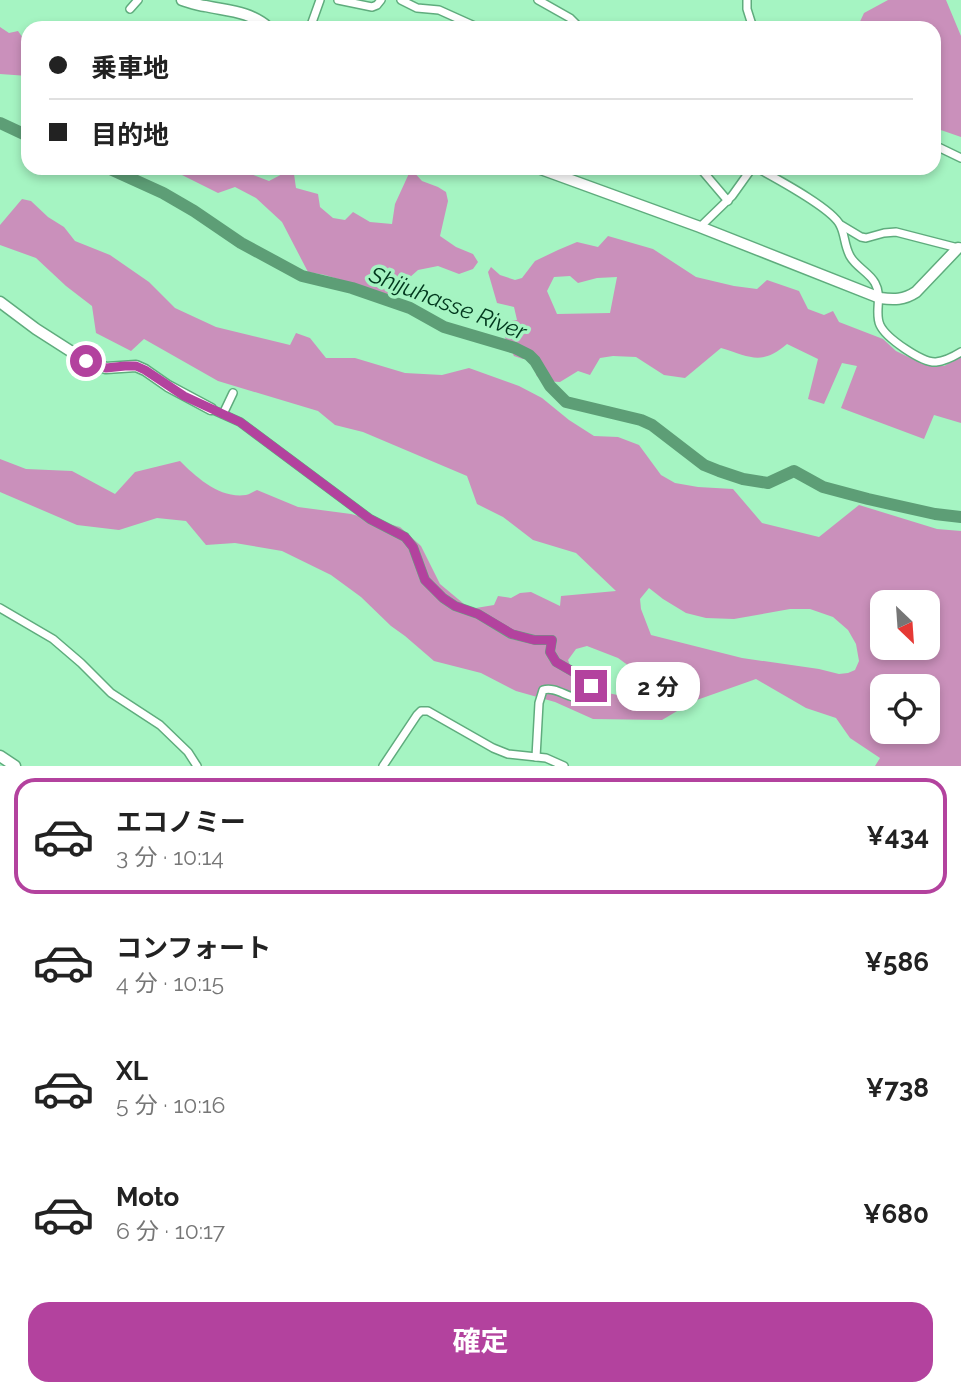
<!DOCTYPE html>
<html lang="ja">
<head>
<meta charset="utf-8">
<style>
  body { margin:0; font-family:Raleway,"Noto Sans JP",sans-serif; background:#f2f2f2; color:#222; height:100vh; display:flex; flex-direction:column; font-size:26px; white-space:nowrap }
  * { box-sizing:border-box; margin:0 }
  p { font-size:23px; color:#767676 }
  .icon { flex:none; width:38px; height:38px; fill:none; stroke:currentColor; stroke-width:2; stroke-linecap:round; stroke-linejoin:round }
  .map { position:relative; height:766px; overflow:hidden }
  .drawer { display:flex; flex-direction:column; background:#fff; flex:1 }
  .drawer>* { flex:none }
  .guide { position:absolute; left:21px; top:21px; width:920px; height:154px; border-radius:21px; box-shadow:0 4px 10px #0003; display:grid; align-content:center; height:154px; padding:0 28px; background:#fff }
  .needle { width:46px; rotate:155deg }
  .tools { position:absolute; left:870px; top:590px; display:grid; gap:14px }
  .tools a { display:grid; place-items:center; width:70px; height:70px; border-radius:14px; background:#fff; box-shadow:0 4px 10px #0003; font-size:35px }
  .end { position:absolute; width:32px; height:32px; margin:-16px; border:9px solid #b3429e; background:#fff; box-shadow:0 0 0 4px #fff }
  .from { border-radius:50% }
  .bubble { position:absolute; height:49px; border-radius:21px; background:#fff; box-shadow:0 4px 10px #0003; font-size:23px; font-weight:700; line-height:49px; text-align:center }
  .guide b { display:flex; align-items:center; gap:24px; height:66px; font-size:26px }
  .guide b+b { border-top:2px solid #e0e0e0 }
  .guide i { width:18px; height:18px; background:#222 }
  ul { padding:12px 0 0; list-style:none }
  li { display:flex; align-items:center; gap:21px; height:116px; margin:0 14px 10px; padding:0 14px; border:4px solid transparent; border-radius:21px }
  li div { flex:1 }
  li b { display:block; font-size:26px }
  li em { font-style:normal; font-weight:700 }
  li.selected { border-color:#b3429e }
  li>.icon { width:63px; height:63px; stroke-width:1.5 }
  .primary-button { display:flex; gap:14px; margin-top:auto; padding:14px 28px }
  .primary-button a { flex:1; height:80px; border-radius:21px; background:#b3429e; color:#fff; font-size:28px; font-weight:700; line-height:80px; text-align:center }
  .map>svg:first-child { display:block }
  .forest { fill:#ca90bb; fill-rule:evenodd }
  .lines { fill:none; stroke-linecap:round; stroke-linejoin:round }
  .river { stroke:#5d9e76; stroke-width:12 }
  .street-casing { stroke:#5fac7d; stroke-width:10 }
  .secondary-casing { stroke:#5fac7d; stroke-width:13 }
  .street { stroke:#fff; stroke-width:7 }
  .secondary { stroke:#fff; stroke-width:10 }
  .route { stroke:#b3429e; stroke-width:9 }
  .labels { text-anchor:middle; stroke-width:7; stroke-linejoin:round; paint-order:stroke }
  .water-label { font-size:23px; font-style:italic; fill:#00371d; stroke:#a5f4c2 }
</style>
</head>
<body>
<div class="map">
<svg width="961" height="766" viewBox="0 0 961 766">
  <rect width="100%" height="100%" fill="#a5f4c2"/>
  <g class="forest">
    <path d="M 888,0 L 946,0 L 961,36 L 961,137 L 935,128 L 934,28 L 857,28 L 864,13 Z"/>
    <path d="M 0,19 L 0,27 L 9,33 L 18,31 L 28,45 L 28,76 L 0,74 Z"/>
    <path d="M 168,168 L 220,168 L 227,175 L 233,168 L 249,168 L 248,173 L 269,181 L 288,171 L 294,174 L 296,188 L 318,194 L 320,207 L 333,218 L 345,220 L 353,212 L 370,222 L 392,224 L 395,204 L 411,169 L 422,181 L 438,187 L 446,192 L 448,201 L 440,236 L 456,247 L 473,254 L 478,262 L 473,269 L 459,274 L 438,266 L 418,270 L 390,295 L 325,275 L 308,272 L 282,222 L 256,198 L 235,187 L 218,193 Z"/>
    <path d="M 22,199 L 31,201 L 48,217 L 64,227 L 75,241 L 110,255 L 149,282 L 175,308 L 216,327 L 290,345 L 296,333 L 310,338 L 326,358 L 355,358 L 405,373 L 442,375 L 469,368 L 519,386 L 542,398 L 569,420 L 594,436 L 618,437 L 639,445 L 661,475 L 675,483 L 698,487 L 733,489 L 762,523 L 819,537 L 859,505 L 937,529 L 961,531 L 961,766 L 875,766 L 880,758 L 850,738 L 836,718 L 806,708 L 756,679 L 694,701 L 662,720 L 593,719 L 555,702 L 516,691 L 481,673 L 434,661 L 405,636 L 391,626 L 361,597 L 331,575 L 282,551 L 235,543 L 206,545 L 186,521 L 157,518 L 119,530 L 77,525 L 0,492 L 0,459 L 26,469 L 72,471 L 115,494 L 135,472 L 180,461 C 196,477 220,499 246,495 C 250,494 253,492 257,490 L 298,507 L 351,514 L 400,527 L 421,546 L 440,584 L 470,609 L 494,605 L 498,596 L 511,598 L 520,593 L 531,592 L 560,606 L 561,596 L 616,591 L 576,553 L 533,540 L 503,517 L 477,504 L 467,476 L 363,432 L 335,425 L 318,411 L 218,381 L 144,339 L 131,351 L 96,333 L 92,306 L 66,286 L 36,258 L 0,245 L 0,225 ZM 649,588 L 663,599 L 686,613 L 706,618 L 734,619 L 790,609 L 810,609 L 833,617 L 848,630 L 856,644 L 859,661 L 855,670 L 848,673 L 839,674 L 819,669 L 742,658 L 651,635 L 641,609 L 640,599 ZM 882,602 L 928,602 L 928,648 L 882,648 ZM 587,646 L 618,658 L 647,679 L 647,689 L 627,697 L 589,689 L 574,676 L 568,660 L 576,649 ZM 882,686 L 928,686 L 928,732 L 882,732 Z"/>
    <path d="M 608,236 L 653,249 L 696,277 L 734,286 L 757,289 L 767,280 L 799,291 L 808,309 L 824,315 L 833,311 L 839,322 L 883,339 L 896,351 L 925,365 L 944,366 L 961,357 L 961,423 L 934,415 L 924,439 L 841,408 L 857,366 L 842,363 L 824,404 L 808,399 L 818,359 L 787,344 C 761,366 751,357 721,348 L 685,378 L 664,375 L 636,357 L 613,356 L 600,358 L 590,375 L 578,371 L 560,382 L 542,381 L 536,375 L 539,362 L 535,356 L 523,359 L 514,356 L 506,341 L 501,322 L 517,320 L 514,307 L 497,303 L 488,272 L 491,267 L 500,275 L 515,280 L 522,278 L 535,261 L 558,250 L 577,242 L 598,247 ZM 570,276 L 578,283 L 597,278 L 617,277 L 610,313 L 557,314 L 547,291 L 554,277 Z"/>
  </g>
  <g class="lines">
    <g class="river">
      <path d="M 0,123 L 28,136"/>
      <path d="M 108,168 L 163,193 L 194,211 L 241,243 L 302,276 L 352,288 L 410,308 L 444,327 L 515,348 L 529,355 L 535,361 L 550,386 L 566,402 L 641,420 L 652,425 L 704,465 L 719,471 L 743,479 L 768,483 L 794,471 L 823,487 L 868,499 L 935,514 L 961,517"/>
    </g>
    <g class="street-casing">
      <g id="street">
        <path d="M 338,0 L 372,7 L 377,5 L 381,0"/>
        <path d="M 401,0 L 417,8 L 439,10 L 479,28"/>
        <path d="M 538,0 L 570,18 L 580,28"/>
        <path d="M 747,0 L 747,9 L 753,28"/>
        <path d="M 130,9 L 138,0"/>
        <path d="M 310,28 L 320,0"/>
        <path d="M 934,145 L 961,158"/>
        <path d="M 700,168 L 728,201"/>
        <path d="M 757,168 C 775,178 832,208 840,225 C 845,234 844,245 850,256 C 856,267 870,273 875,283 C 883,297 874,312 880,325 C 886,338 922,363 936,362 C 946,361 953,357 961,352"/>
        <path d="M 841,225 L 861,237 L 866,238 L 884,233 L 896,232 L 958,248 L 960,247"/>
        <path d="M 700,227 L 732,196 L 752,168"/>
        <path d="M 211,409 L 240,422 L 370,519 L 405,537 L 413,547 L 425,580 L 443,598 L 455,606 L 478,614 L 511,634 L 535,640 L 552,640 L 550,652 L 556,662 L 589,681 L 591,686 C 579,713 561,684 543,690 L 539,703 L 536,757"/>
        <path d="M 223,414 L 233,393"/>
        <path d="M 0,608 L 53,639 L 81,663 L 111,693 L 160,725 L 188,752 L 197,766"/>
        <path d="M 383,766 L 417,715 L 421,711 L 428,711 L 493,748 L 508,754 L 546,758 L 564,766"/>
      </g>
    </g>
    <g class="secondary-casing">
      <g id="secondary">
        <path d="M 182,0 C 189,2 197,5 205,6 C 228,11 250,11 269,28"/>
        <path d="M 538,168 L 700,227 L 880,298 C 894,300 904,300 916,292 L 958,248"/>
        <path d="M 0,302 L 36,329 L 86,361 L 106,368 L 136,366 L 145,370 L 168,386 L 211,409"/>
        <path d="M 0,756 L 15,766"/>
      </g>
    </g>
    <use href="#street" class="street"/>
    <use href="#secondary" class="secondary"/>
  </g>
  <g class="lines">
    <path class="route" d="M 86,361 L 106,368 L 125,366 L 136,366 L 145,370 L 184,396 L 240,422 L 370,519 L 405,537 L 413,547 L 425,580 L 443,598 L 455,606 L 478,614 L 512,634 L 534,640 L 552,640 L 550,652 L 556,662 L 589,681 L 591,686"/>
  </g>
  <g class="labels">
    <g class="water-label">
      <text transform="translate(448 303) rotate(21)" y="8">Shijuhasse River</text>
    </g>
  </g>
</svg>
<div class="tools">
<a><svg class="needle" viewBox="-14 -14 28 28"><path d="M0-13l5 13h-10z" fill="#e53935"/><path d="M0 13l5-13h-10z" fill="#767676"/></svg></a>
<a><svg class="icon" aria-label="locate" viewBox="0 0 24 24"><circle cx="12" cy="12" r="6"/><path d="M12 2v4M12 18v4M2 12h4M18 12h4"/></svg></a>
</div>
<i class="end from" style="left:86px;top:361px"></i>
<i class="end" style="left:591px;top:686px"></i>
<div class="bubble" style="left:616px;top:662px;width:84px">2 分</div>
<div class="guide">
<b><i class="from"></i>乗車地</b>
<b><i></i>目的地</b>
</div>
</div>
<section class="drawer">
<ul>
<li class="selected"><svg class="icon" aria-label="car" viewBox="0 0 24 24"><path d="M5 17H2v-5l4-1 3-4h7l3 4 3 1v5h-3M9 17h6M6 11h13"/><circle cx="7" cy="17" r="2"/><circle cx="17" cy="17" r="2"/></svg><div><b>エコノミー</b><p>3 分 · 10:14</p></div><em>¥434</em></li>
<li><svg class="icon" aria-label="car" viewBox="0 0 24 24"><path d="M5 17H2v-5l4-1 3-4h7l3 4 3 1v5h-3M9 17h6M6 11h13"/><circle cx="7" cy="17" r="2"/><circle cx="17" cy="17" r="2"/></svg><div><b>コンフォート</b><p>4 分 · 10:15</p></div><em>¥586</em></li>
<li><svg class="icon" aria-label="car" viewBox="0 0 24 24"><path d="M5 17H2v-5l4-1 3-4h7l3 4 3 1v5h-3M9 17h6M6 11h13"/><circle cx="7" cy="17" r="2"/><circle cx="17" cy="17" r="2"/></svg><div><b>XL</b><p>5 分 · 10:16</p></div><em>¥738</em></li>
<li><svg class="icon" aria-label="car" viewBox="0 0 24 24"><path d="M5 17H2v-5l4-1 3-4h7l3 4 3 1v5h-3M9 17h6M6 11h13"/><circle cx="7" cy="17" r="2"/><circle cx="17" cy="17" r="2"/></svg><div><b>Moto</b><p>6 分 · 10:17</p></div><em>¥680</em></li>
</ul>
<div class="primary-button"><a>確定</a></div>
</section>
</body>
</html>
